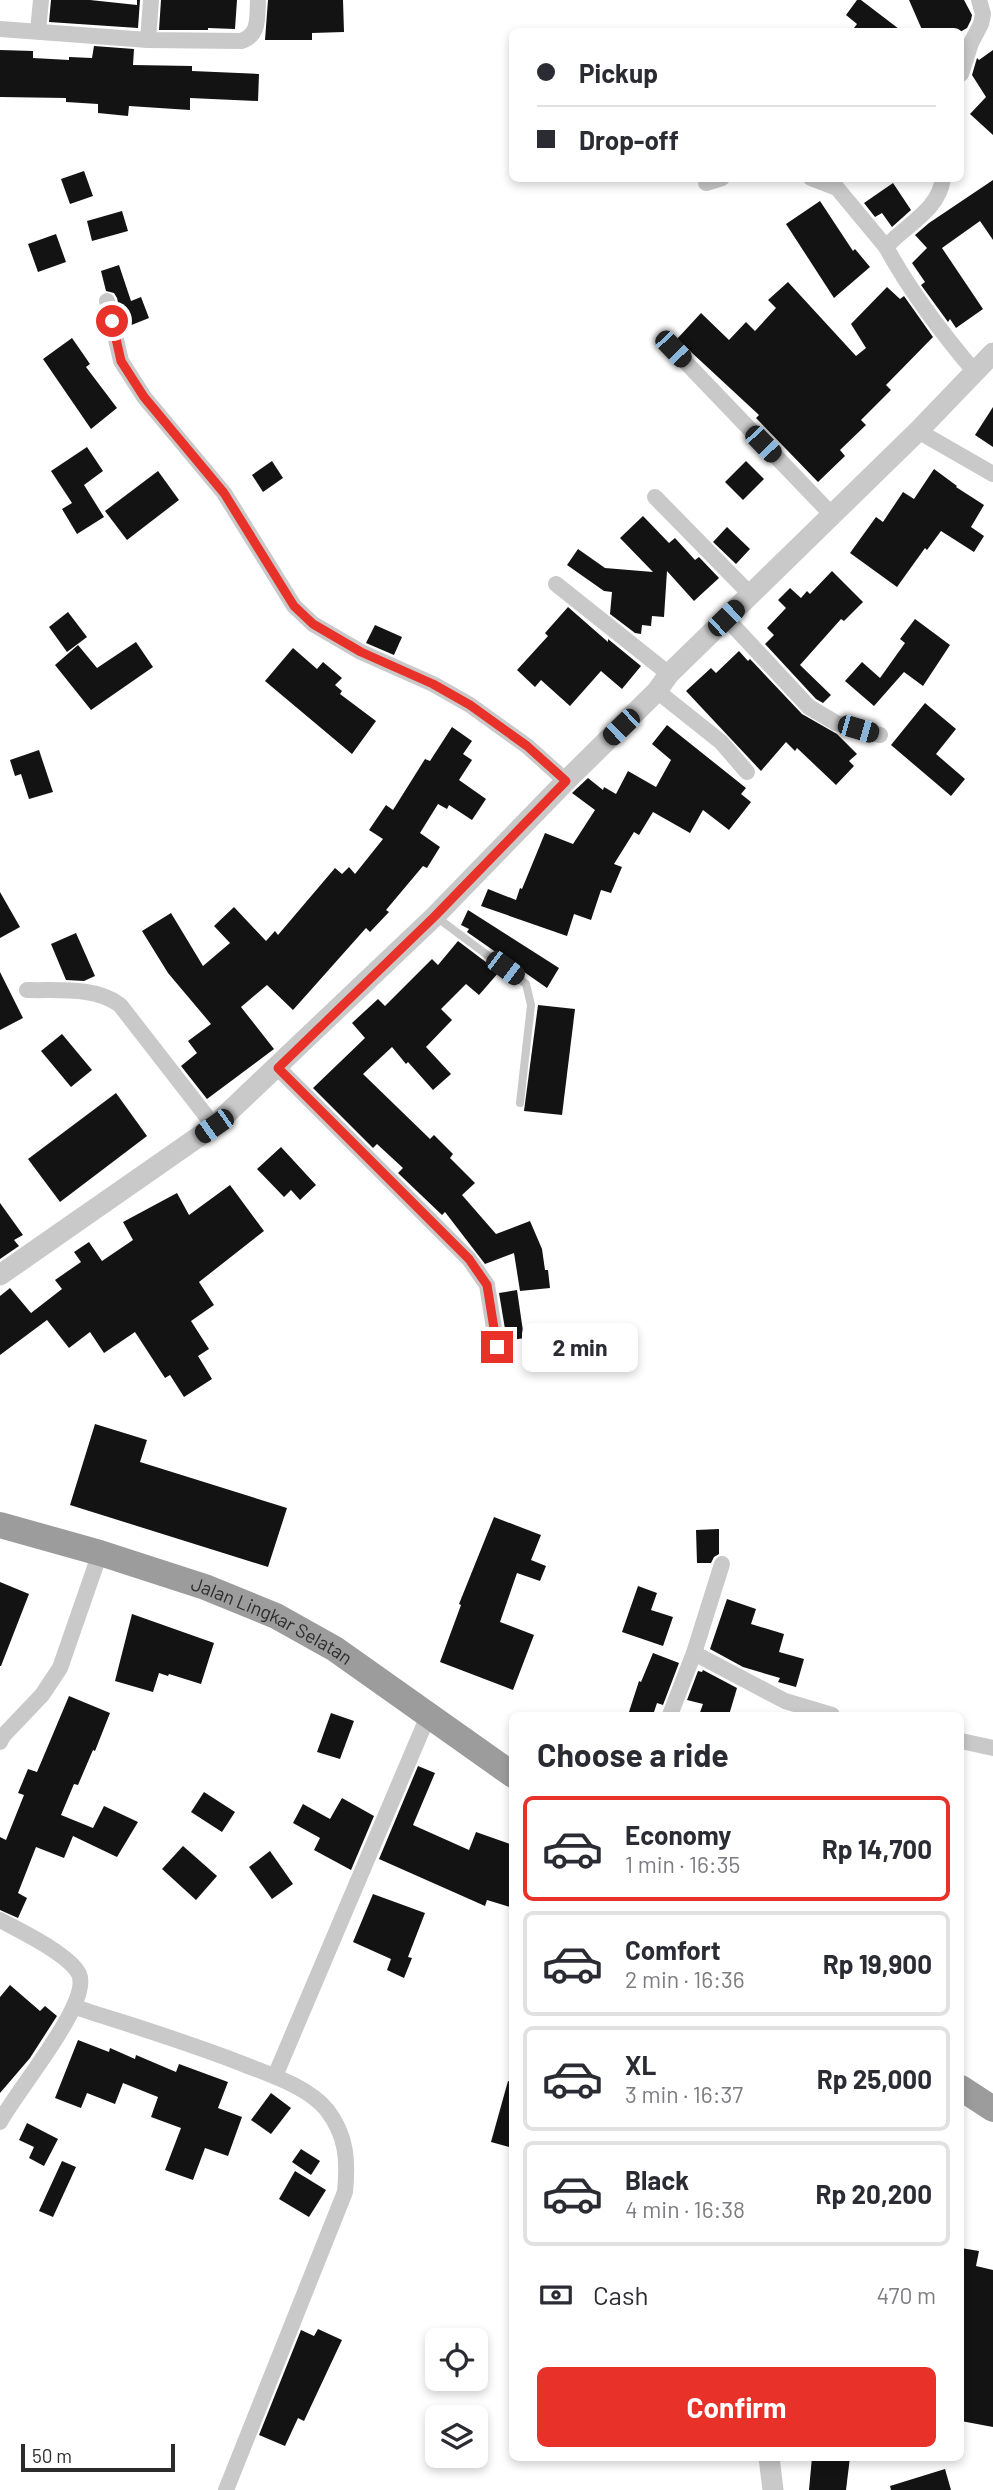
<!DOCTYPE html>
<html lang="en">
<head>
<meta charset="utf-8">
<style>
  body { margin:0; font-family:Barlow,sans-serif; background:#f7f7f7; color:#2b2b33; height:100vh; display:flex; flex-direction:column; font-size:26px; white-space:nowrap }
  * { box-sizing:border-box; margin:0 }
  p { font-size:23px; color:#7c7c81 }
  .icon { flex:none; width:38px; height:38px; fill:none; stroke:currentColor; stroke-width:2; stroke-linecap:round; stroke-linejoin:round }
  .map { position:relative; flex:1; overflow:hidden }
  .drawer { position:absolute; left:509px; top:1712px; width:455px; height:749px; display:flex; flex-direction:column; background:#fff; border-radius:10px; box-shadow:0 4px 10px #0003 }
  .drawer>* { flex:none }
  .top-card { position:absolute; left:509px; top:28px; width:455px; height:154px; border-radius:10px; box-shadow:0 4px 10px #0003; display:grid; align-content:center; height:154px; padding:0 28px; background:#fff }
  .buttons { position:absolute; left:425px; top:2328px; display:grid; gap:14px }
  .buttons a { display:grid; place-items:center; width:63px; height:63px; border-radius:10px; background:#fff; box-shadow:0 4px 10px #0003; font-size:35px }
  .scale { position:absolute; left:21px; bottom:18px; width:154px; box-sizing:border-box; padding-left:7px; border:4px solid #2c2c2c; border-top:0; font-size:19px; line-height:24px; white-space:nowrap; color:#2c2c2c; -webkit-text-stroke:5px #fff; paint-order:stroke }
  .end { position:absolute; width:32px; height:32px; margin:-16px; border:9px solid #e83128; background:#fff; box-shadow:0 0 0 4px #fff }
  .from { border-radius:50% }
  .bubble { position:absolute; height:49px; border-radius:10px; background:#fff; box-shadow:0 4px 10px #0003; font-size:23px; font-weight:700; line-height:49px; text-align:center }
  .car { position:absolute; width:21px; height:42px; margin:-21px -10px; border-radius:9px; box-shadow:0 0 5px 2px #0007; background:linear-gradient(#222 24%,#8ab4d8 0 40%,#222 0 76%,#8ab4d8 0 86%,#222 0) }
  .top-card b { display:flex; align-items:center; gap:24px; height:66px; font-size:26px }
  .top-card b+b { border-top:2px solid #e1e1e2 }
  .top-card i { width:18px; height:18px; background:#2b2b33 }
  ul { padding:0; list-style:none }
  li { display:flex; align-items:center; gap:21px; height:105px; margin:0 14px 10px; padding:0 14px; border:4px solid #e1e1e2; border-radius:10px }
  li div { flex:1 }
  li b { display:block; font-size:26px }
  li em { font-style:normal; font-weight:700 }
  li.on { border-color:#e83128 }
  li>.icon { width:63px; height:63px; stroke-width:1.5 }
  h2 { padding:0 28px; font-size:32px; line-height:84px }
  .pay { display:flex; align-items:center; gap:18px; height:77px; padding:0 28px; font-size:26px }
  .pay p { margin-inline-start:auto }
  .cta { display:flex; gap:14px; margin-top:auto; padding:14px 28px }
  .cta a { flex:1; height:80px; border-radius:10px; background:#e83128; color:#fff; font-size:28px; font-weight:700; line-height:80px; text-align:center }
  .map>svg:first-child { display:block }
  .building { fill:#131313 }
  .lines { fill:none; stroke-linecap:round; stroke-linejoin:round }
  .service { stroke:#c9c9c9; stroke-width:8 }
  .minor { stroke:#c9c9c9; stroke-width:16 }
  .tertiary { stroke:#c9c9c9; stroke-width:21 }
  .trunk { stroke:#9c9c9c; stroke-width:26 }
  .route { stroke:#e83128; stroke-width:9 }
  .labels { text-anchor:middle; stroke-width:7; stroke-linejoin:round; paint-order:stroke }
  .street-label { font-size:19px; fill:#2c2c2c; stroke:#fff }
</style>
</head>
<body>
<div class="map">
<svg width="993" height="2490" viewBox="0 0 993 2490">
  <rect width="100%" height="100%" fill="#fff"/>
  <g class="building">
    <path d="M 51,0 L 90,0 L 137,5 L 137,0 L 140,0 L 138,28 L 49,22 Z"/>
    <path d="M 161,0 L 237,0 L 235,29 L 208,28 L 208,30 L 159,30 Z"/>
    <path d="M 268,0 L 343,0 L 344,32 L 312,33 L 312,40 L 265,40 Z"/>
    <path d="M 857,0 L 861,0 L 903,32 L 851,32 L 857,24 L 846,15 Z"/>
    <path d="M 909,0 L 964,0 L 972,15 L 971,20 L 967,28 L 960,32 L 923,32 Z"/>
    <path d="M 94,46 L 134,49 L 133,65 L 192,66 L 192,71 L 259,74 L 258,101 L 190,98 L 190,110 L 129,106 L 128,116 L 98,113 L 98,104 L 66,102 L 66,98 L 0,97 L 0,50 L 33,51 L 33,58 L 69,60 L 69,57 L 92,58 Z"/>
    <path d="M 993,50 L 993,135 L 970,114 L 986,97 L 972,75 L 977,58 L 979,60 Z"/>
    <path d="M 84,171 L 93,196 L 70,204 L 61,179 Z"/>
    <path d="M 993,180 L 993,240 L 980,221 L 942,248 L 983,309 L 956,328 L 950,319 L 948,322 L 921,285 L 925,282 L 912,263 L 927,248 L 915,235 L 929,223 Z"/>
    <path d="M 893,183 L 911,210 L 892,227 L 882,213 L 875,217 L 864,203 Z"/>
    <path d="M 820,201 L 853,251 L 855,249 L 870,267 L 834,298 L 786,224 Z"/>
    <path d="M 122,211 L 128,231 L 92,241 L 87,221 Z"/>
    <path d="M 56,234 L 66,262 L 38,272 L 28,244 Z"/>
    <path d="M 119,265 L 131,301 L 141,297 L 149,318 L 124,328 L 117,298 L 114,293 L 106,291 L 101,271 Z"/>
    <path d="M 788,282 L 856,356 L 866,348 L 851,324 L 887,287 L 900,299 L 904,296 L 933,337 L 886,385 L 891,390 L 861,420 L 866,425 L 840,450 L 845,456 L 818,482 L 756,418 L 759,415 L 677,339 L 701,313 L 729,340 L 746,322 L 755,331 L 776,308 L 768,300 Z"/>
    <path d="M 72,338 L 90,364 L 86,367 L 117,408 L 91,429 L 43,359 Z"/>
    <path d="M 993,407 L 993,447 L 975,435 Z"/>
    <path d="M 87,447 L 103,471 L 84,485 L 104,517 L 77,534 L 62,509 L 72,503 L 51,471 Z"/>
    <path d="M 272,461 L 283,478 L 263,492 L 252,475 Z"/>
    <path d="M 746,461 L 764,479 L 743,500 L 725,482 Z"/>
    <path d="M 934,469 L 957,486 L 956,487 L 984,505 L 971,527 L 984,536 L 974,552 L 941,531 L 927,550 L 925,548 L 897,587 L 850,553 L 876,517 L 883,522 L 903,492 L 914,499 Z"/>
    <path d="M 158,471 L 179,500 L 127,540 L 105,511 Z"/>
    <path d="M 643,516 L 669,543 L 675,538 L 695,560 L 699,557 L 719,578 L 694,601 L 667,571 L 664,617 L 652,616 L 651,626 L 642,625 L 641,634 L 635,633 L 610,614 L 612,592 L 604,591 L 567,565 L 578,549 L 605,568 L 653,572 L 620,538 Z"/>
    <path d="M 727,527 L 750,549 L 736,564 L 713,542 Z"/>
    <path d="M 832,571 L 863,602 L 844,621 L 841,619 L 800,665 L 831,695 L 823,703 L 816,699 L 765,644 L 774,635 L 767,628 L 786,608 L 778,600 L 790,588 L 801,598 L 807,591 L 810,594 Z"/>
    <path d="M 568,607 L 608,642 L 608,639 L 641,666 L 622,689 L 601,671 L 570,706 L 541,680 L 535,687 L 517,670 L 548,636 L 545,633 Z"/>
    <path d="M 68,612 L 87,637 L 67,652 L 49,627 Z"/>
    <path d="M 915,619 L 950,645 L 923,686 L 904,672 L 874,706 L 845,681 L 862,662 L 880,678 L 905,643 L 900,639 Z"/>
    <path d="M 375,625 L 402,637 L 394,655 L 366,643 Z"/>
    <path d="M 136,642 L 153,667 L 91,710 L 55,665 L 78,645 L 97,668 Z"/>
    <path d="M 293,648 L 317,669 L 323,662 L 342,678 L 335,685 L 342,691 L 340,694 L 376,721 L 352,754 L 265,681 Z"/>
    <path d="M 739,651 L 748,661 L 750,659 L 802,714 L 837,734 L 857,754 L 849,761 L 854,766 L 836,785 L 797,748 L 795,751 L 786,742 L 761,771 L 686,691 L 711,668 L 716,673 Z"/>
    <path d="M 925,703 L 956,729 L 936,754 L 965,779 L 951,796 L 891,745 Z"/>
    <path d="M 667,725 L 746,788 L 741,794 L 751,802 L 729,830 L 703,810 L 690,833 L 653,812 L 639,835 L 634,832 L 614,864 L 622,867 L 611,893 L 601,890 L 591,920 L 574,914 L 567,936 L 481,906 L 488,889 L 516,900 L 520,888 L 522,889 L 545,833 L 573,844 L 595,810 L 572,793 L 588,778 L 603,790 L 604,787 L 616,794 L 628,771 L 656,787 L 671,760 L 652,744 Z"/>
    <path d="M 452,727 L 472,741 L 463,754 L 472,760 L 459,780 L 486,799 L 472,820 L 449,805 L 447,809 L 438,804 L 420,833 L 440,847 L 427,868 L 423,866 L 386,910 L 389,912 L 370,932 L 366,928 L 293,1010 L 267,985 L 241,1007 L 274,1049 L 207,1099 L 181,1066 L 197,1053 L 188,1041 L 211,1024 L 168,973 L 142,931 L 171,913 L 203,966 L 230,943 L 214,926 L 234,907 L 266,941 L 275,931 L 278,935 L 335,868 L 342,874 L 349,867 L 355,874 L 383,839 L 369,830 L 386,805 L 393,810 L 425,759 L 430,761 Z"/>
    <path d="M 39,750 L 53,792 L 29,799 L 21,774 L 15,776 L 10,760 Z"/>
    <path d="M 0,892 L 20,927 L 0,938 Z"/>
    <path d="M 468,910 L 559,968 L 547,988 L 467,932 L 469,929 L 461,925 Z"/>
    <path d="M 76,933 L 95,976 L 84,981 L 66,980 L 51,944 Z"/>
    <path d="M 458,941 L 499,972 L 479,995 L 466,984 L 441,1009 L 452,1020 L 426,1047 L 451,1074 L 433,1090 L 408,1062 L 406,1064 L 392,1047 L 363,1074 L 430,1139 L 434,1135 L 453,1154 L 450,1158 L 475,1183 L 462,1195 L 496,1234 L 530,1221 L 542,1249 L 545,1270 L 548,1270 L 550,1288 L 520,1291 L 514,1253 L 485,1264 L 445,1212 L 442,1215 L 398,1173 L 403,1168 L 377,1144 L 373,1148 L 313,1088 L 365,1038 L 352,1023 L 378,999 L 385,1006 L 432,959 L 438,965 Z"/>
    <path d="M 0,972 L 23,1018 L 0,1030 Z"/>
    <path d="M 538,1005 L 575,1009 L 562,1115 L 524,1111 Z"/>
    <path d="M 62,1034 L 92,1070 L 71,1087 L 41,1051 Z"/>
    <path d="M 116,1093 L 147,1136 L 60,1202 L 28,1159 Z"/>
    <path d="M 281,1147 L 316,1185 L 300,1200 L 291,1190 L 284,1197 L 257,1169 Z"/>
    <path d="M 230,1185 L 264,1231 L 199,1282 L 214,1305 L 191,1321 L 209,1349 L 198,1356 L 212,1379 L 184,1397 L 170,1375 L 165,1378 L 135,1332 L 104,1353 L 90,1332 L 69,1348 L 47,1320 L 0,1355 L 0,1296 L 10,1288 L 31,1313 L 62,1289 L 55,1280 L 81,1262 L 74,1252 L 89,1242 L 102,1261 L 133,1240 L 123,1222 L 177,1193 L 189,1215 Z"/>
    <path d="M 0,1203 L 23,1235 L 14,1240 L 19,1246 L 0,1259 Z"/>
    <path d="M 517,1290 L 524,1338 L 507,1341 L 499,1293 Z"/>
    <path d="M 95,1424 L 147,1440 L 140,1462 L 287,1508 L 268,1567 L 70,1505 Z"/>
    <path d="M 494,1517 L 541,1535 L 531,1560 L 546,1566 L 540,1581 L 517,1573 L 500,1622 L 534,1635 L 513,1690 L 440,1662 L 461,1605 L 459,1604 Z"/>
    <path d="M 719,1529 L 719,1554 L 714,1557 L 711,1563 L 697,1563 L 696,1530 Z"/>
    <path d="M 0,1582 L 29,1594 L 1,1666 L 0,1666 Z"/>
    <path d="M 638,1586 L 657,1593 L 651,1610 L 673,1617 L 663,1646 L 622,1632 Z"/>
    <path d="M 727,1599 L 756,1609 L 751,1624 L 784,1634 L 779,1652 L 804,1659 L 796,1687 L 778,1682 L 780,1678 L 743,1667 L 710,1649 Z"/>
    <path d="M 132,1614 L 214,1643 L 201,1684 L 169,1674 L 168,1676 L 159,1673 L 153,1692 L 115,1681 Z"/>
    <path d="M 653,1653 L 679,1663 L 663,1705 L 657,1703 L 653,1715 L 628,1715 L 639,1681 L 641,1682 Z"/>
    <path d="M 703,1670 L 737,1688 L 729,1715 L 699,1715 L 703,1704 L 687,1700 L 698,1671 L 702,1672 Z"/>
    <path d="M 69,1696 L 110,1713 L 95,1751 L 93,1750 L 78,1785 L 74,1784 L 61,1815 L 93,1828 L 104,1806 L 138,1822 L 117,1857 L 73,1836 L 64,1858 L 36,1847 L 18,1893 L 27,1898 L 18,1918 L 0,1910 L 0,1837 L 6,1840 L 24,1795 L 18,1793 L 28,1769 L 37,1772 Z"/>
    <path d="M 331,1713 L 354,1721 L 340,1759 L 317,1752 Z"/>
    <path d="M 418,1766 L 435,1773 L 413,1825 L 469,1850 L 476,1832 L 513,1845 L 513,1908 L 487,1900 L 485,1906 L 379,1859 Z"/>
    <path d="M 204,1792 L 235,1812 L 222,1832 L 191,1812 Z"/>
    <path d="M 342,1798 L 374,1816 L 351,1870 L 314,1850 L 320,1838 L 293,1823 L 303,1804 L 330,1819 Z"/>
    <path d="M 183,1846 L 217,1876 L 196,1900 L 162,1869 Z"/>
    <path d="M 270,1851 L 293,1884 L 272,1899 L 249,1867 Z"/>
    <path d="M 373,1894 L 425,1913 L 408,1957 L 412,1958 L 404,1978 L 387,1970 L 391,1959 L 353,1942 Z"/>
    <path d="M 10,1985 L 40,2011 L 45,2006 L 57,2016 L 30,2058 L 0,2093 L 0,1997 Z"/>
    <path d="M 78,2040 L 109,2052 L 110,2048 L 135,2059 L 136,2055 L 176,2072 L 179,2064 L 228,2082 L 218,2108 L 242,2117 L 228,2156 L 205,2148 L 193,2180 L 165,2170 L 181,2128 L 151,2117 L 158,2097 L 123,2083 L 115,2104 L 87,2093 L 81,2108 L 55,2098 Z"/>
    <path d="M 508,2081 L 513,2082 L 513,2148 L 491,2142 Z"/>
    <path d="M 271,2093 L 291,2108 L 271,2134 L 251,2120 Z"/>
    <path d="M 27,2123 L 58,2139 L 44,2166 L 29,2158 L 34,2147 L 19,2140 Z"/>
    <path d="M 301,2149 L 320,2161 L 311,2175 L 292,2162 Z"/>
    <path d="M 62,2161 L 76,2167 L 53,2217 L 39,2211 Z"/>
    <path d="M 295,2171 L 326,2190 L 309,2217 L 279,2199 Z"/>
    <path d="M 961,2248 L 979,2251 L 976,2266 L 993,2270 L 993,2427 L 961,2421 Z"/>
    <path d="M 318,2329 L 342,2340 L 304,2421 L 298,2418 L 285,2446 L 259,2435 L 301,2330 L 314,2336 Z"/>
    <path d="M 812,2457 L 850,2457 L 846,2490 L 809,2490 Z"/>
    <path d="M 945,2469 L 951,2490 L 891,2490 L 890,2486 Z"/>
  </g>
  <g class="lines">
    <path class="service" d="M 435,916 L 526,984 L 531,1005 L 520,1103"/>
    <g class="minor">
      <path d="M 0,29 L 148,40 L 241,41 C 260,35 257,17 258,0"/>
      <path d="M 38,31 L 41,0"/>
      <path d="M 148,40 L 151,0"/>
      <path d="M 961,74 L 971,43 L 981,24 L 983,14 L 979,0"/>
      <path d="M 811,178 L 837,188 L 886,247"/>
      <path d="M 943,178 C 939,211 905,225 886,247 C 911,293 941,332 974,371"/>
      <path d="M 706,183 L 722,178"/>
      <path d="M 107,301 L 121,361 L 144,397 L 224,493 L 294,606 L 313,624 L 361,652 L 433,684 L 470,705 L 527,746 L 566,781"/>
      <path d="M 673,349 L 833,516"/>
      <path d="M 918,431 L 993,474"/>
      <path d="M 655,497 L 751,595"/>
      <path d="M 556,584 L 669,674"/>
      <path d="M 726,618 L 809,707 L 836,723 L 880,735"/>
      <path d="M 657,691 L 721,742 L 747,772"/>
      <path d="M 27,990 C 56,991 95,986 120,1005 L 214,1126"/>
      <path d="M 278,1068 L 469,1259 L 487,1285 L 497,1347"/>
      <path d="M 694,1653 L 722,1564"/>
      <path d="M 670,1715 L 694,1653 L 785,1701 L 832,1715"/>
      <path d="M 961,1741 L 993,1748"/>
      <path d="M 0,1742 L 3,1736 L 42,1695 L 60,1668 L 100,1553"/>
      <path d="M 0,1920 C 20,1931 69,1954 79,1974 C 92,2003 15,2092 0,2122"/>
      <path d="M 75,2007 C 133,2026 191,2043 248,2066 C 274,2076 309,2088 327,2110 C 347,2136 348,2161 345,2192 L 226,2490"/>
      <path d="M 275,2076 L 428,1716"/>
    </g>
    <g class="tertiary">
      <path d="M 0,1275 L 214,1126 L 435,916 L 566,781 L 657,691 L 669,674 L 918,431 L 993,353"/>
      <path d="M 769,2457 L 773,2490"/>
    </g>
    <g class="trunk">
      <path id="s1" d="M 0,1525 L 100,1553 L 205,1587 L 276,1616 L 335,1649 L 513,1775"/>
      <path d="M 961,2088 L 993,2109"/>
    </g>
  </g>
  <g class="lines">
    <path class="route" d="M 112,321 L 121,361 L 144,397 L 224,493 L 294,606 L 313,624 L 361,652 L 433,684 L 470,705 L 527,746 L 566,781 L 435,916 L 278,1068 L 469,1259 L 487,1285 L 497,1347"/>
  </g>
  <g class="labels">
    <g class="street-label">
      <text dy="7" stroke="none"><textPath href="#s1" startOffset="289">Jalan Lingkar Selatan</textPath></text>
    </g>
  </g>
</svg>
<div class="buttons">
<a><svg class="icon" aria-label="locate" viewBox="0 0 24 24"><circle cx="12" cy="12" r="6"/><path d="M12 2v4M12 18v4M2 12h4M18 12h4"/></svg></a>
<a><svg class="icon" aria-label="layers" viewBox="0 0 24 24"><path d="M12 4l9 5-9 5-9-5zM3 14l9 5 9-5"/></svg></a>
</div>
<div class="scale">50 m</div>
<i class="end from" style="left:112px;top:321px"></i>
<i class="end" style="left:497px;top:1347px"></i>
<div class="bubble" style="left:522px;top:1323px;width:116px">2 min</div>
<i class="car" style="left:673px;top:349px;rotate:136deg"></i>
<i class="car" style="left:763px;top:444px;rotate:136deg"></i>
<i class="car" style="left:726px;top:618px;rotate:46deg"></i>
<i class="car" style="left:621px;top:727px;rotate:226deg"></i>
<i class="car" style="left:858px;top:729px;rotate:106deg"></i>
<i class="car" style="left:505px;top:968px;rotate:127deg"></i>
<i class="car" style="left:214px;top:1126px;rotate:235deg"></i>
<div class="top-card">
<b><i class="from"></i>Pickup</b>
<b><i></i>Drop-off</b>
</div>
<section class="drawer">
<h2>Choose a ride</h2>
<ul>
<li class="on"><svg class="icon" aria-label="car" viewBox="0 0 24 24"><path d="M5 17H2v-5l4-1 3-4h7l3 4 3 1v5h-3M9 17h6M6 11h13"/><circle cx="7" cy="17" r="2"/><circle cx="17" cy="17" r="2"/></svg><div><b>Economy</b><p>1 min · 16:35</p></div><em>Rp 14,700</em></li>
<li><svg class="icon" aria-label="car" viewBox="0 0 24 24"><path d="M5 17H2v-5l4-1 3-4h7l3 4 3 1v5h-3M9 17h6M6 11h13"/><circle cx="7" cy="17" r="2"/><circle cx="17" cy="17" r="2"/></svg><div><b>Comfort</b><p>2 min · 16:36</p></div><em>Rp 19,900</em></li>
<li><svg class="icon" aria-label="car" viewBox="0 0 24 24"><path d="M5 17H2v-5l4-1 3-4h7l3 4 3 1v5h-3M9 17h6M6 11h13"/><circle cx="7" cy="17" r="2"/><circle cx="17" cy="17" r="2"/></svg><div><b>XL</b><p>3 min · 16:37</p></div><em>Rp 25,000</em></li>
<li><svg class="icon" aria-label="car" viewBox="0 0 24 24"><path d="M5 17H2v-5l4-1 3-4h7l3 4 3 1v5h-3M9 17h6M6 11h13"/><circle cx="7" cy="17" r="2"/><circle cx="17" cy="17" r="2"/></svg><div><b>Black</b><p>4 min · 16:38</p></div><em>Rp 20,200</em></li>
</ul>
<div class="pay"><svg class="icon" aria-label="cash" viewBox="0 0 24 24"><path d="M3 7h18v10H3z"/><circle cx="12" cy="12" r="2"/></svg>Cash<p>470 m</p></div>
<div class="cta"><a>Confirm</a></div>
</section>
</div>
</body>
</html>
